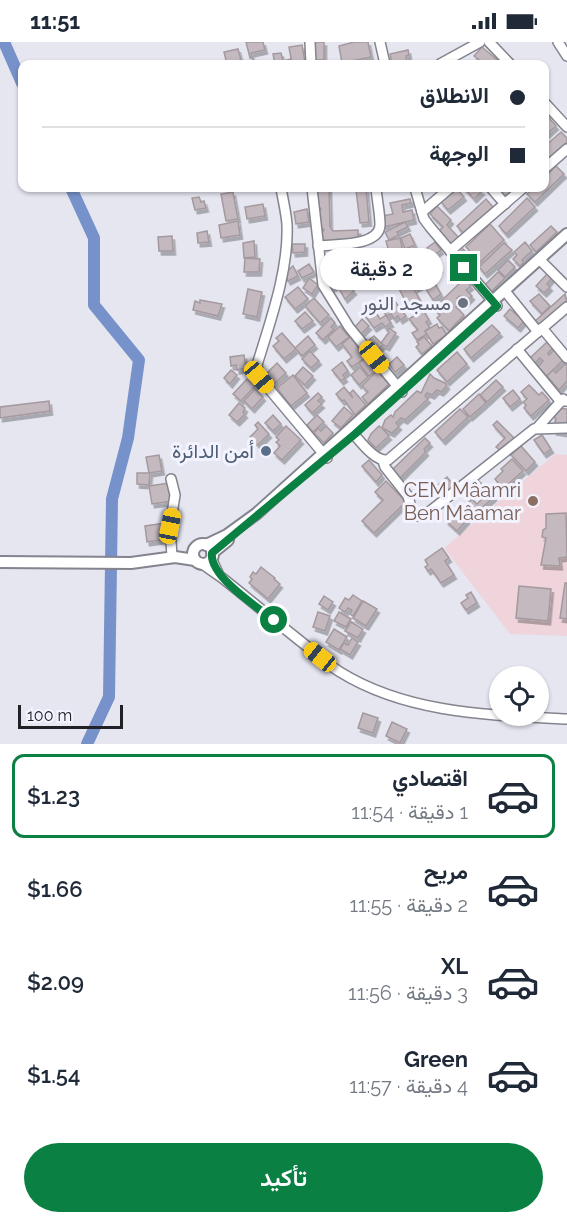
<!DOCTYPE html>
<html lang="ar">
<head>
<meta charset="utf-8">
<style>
  body { margin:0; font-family:Raleway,Vazirmatn,sans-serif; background:#f6f6f7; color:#1f2937; direction:rtl; height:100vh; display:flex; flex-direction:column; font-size:22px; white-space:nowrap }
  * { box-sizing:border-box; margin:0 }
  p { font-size:20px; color:#747a83 }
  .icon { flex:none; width:33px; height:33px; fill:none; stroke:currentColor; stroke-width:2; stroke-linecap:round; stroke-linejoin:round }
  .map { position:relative; height:702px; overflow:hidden; direction:ltr }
  .panel { display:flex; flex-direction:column; background:#fff; flex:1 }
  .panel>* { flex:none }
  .top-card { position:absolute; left:18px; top:18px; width:531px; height:132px; border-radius:12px; box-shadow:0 2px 4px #0004; direction:rtl; display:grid; align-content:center; height:132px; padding:0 24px; background:#fff }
  .controls { position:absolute; left:489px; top:624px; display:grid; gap:12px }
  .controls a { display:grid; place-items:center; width:60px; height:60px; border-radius:50%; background:#fff; box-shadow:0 2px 4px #0004; font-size:30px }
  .scale { position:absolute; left:18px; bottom:15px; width:105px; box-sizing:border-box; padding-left:6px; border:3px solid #212125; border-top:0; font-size:16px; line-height:21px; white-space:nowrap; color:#212125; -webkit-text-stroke:4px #f2f3fe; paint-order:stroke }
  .end { position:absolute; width:27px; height:27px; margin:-14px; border:8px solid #0b8043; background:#fff; box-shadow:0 0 0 3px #fff }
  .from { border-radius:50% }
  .bubble { position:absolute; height:42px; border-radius:21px; background:#fff; box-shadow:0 2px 4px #0004; font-size:20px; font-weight:600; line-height:42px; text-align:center; direction:rtl }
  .car { position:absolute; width:18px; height:36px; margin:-18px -9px; border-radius:8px; box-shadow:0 0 4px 2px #0007; background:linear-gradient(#f5c518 24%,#345 0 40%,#f5c518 0 76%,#345 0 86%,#f5c518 0) }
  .top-card b { display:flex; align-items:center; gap:21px; height:57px; font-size:22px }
  .top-card b+b { border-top:2px solid #e0e1e3 }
  .top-card i { width:15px; height:15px; background:#1f2937 }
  ul { padding:10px 0 0; list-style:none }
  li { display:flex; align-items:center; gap:18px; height:84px; margin:0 12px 9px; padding:0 12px; border:3px solid transparent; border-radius:12px }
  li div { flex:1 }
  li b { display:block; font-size:22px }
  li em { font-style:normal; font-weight:600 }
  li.selected { border-color:#0b8043 }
  li>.icon { width:54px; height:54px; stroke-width:1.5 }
  .action { display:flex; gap:12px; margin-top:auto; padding:12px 24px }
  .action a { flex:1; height:69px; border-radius:36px; background:#0b8043; color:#fff; font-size:24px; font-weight:600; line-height:69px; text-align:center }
  .status { display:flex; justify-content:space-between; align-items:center; height:42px; padding:0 30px; background:#fff; direction:ltr }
  .status svg { height:16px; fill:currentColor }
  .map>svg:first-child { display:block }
  .education { fill:#efd5db }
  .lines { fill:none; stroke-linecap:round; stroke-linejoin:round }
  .river { stroke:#7791ca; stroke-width:12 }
  .building { fill:#c4b9be; stroke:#a4999e; stroke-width:1.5; filter:url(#shadow) }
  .minor-casing { stroke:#83848e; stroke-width:12 }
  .major-casing { stroke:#83848e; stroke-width:14 }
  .minor { stroke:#fff; stroke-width:9 }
  .major { stroke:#fff; stroke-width:10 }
  .route { stroke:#0b8043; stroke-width:8 }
  .worship-dot { fill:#6b7280; stroke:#f2f3fe; stroke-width:2 }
  .service-dot { fill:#5c6f8a; stroke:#f2f3fe; stroke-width:2 }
  .education-dot { fill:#8d6e63; stroke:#f2f3fe; stroke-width:2 }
  .labels { text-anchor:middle; stroke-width:6; stroke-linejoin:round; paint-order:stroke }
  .worship-label { font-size:20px; fill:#5b616d; stroke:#f2f3fe; text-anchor:end }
  .service-label { font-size:20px; fill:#4e5e75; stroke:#f2f3fe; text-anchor:end }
  .education-label { font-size:20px; fill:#785e54; stroke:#f2f3fe; text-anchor:end }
</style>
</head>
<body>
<div class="status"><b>11:51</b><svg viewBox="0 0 49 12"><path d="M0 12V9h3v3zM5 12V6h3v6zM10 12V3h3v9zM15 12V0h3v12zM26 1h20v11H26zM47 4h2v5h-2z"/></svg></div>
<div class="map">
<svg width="567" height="702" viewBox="0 0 567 702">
  <defs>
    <filter id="shadow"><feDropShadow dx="2.5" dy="4" stdDeviation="0" flood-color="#0004"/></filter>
  </defs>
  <rect width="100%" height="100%" fill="#e5e6f0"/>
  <path class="education" d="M 555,412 L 567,413 L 567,594 L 510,592 L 444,506 Z"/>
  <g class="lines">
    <g class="river">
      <path d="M 4,0 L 22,41"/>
      <path d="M 71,146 L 94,196 L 94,263 L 139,318 L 128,396 L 112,457 L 109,655 L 87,702"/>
    </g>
  </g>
  <g class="building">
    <path d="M 246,0 L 263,0 L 265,8 L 251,11 L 252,15 L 250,16 Z"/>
    <rect x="313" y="0" width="11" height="18"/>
    <path d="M 354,0 L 368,0 L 371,15 L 342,21 L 339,4 Z"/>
    <path d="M 302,3 L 305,21 L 292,22 L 289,5 Z"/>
    <path d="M 482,5 L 502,22 L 484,22 L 474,14 Z"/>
    <path d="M 238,7 L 241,18 L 227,22 L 224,10 Z"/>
    <path d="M 408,8 L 409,13 L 406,14 L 407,20 L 392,22 L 390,12 Z"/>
    <path d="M 281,11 L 283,19 L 291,17 L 292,22 L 275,22 L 273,12 Z"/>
    <path d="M 544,70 L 556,84 L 547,92 L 544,89 Z"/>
    <path d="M 561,90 L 567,96 L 567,100 L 544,120 L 544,105 Z"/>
    <path d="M 556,124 L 564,132 L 535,160 L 527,152 L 534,146 L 544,146 L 544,136 Z"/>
    <path d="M 319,146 L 329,146 L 330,185 L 333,189 L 358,188 L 358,194 L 353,200 L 341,200 L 338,197 L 334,201 L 327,201 L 319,194 L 324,188 L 318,182 L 318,170 L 321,167 L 316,162 L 315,149 Z"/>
    <path d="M 360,146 L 366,146 L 369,180 L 360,181 L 356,148 L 360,148 Z"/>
    <path d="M 456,146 L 464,155 L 448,168 L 441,160 Z"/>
    <path d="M 464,146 L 478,146 L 482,149 L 474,157 Z"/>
    <path d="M 499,146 L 516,146 L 506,155 L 498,147 Z"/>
    <path d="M 233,150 L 238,177 L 226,179 L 221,152 Z"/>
    <path d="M 199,155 L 201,160 L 204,159 L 206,166 L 195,168 L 192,156 Z"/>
    <path d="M 527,156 L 535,165 L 506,192 L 499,184 Z"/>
    <path d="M 410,157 L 411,161 L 402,163 L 403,170 L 412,168 L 414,178 L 384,185 L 382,174 L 393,172 L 390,161 Z"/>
    <path d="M 486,157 L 493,165 L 464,192 L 457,184 Z"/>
    <path d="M 263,162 L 265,174 L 247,177 L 245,165 Z"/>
    <path d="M 437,164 L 451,178 L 447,183 L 459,196 L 451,204 L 438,190 L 443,185 L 430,172 Z"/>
    <path d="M 307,167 L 309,180 L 296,182 L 294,170 Z"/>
    <path d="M 238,179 L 240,193 L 221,196 L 219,183 Z"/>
    <path d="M 405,180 L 408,185 L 397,190 L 399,193 L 389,198 L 385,190 Z"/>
    <path d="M 490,182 L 504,198 L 480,220 L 466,205 Z"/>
    <path d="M 551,184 L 557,190 L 536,210 L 530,203 Z"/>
    <path d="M 207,189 L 209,200 L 198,201 L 197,191 Z"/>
    <path d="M 410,192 L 415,203 L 405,207 L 401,196 Z"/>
    <path d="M 172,194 L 173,209 L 159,209 L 158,195 Z"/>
    <path d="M 400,196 L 404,215 L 391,218 L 386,199 Z"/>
    <path d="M 254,199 L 255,215 L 244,216 L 243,201 Z"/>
    <path d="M 435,200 L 441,208 L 433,214 L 427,206 Z"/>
    <path d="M 525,200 L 532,209 L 522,218 L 524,220 L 520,224 L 513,217 L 517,213 L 514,210 Z"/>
    <path d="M 504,201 L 512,208 L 485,232 L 479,225 Z"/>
    <path d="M 292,202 L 305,202 L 305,210 L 293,211 Z"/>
    <path d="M 463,207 L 473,217 L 466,224 L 456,214 Z"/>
    <path d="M 245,216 L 260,217 L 259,230 L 244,230 Z"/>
    <path d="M 428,216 L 433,224 L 437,222 L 440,227 L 430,233 L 441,252 L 433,258 L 417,233 L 425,228 L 421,221 Z"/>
    <path d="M 508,218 L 515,225 L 505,235 L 498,228 Z"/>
    <path d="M 309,222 L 314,230 L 302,236 L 298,229 Z"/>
    <path d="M 293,224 L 298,234 L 288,239 L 284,232 Z"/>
    <path d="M 414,224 L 419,231 L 416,233 L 422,243 L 414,247 L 421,260 L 409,266 L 395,239 L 404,233 L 402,230 Z"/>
    <path d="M 339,226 L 351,242 L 349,243 L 354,249 L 345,257 L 337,243 L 332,246 L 329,242 L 338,234 L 335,230 Z"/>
    <path d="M 498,230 L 505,236 L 490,251 L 483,245 Z"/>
    <path d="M 547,232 L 552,236 L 547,242 L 550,245 L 544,251 L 536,244 Z"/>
    <path d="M 309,236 L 318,243 L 312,252 L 303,246 Z"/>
    <path d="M 464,237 L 471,244 L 466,248 L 472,254 L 466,260 L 460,254 L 457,256 L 461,260 L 456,265 L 464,273 L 449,289 L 437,276 L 440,273 L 434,266 Z"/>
    <path d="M 298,245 L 308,257 L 295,267 L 285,255 Z"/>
    <path d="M 248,247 L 262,250 L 257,275 L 243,272 Z"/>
    <path d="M 539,252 L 550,264 L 542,272 L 530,259 Z"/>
    <path d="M 565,252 L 567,261 L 539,286 L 534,280 Z"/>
    <path d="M 390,253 L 406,274 L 400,278 L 398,274 L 394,277 L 391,272 L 387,274 L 378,261 Z"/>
    <path d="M 314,256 L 329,273 L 320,281 L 305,264 Z"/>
    <path d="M 200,258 L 222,262 L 218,274 L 193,268 L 195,259 L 200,261 Z"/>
    <path d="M 372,265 L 380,277 L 386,273 L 391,281 L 385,285 L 382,281 L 374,286 L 363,271 Z"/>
    <path d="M 510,267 L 524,279 L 518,286 L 504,274 Z"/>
    <path d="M 423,268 L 429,278 L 426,280 L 430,286 L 425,289 L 427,292 L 417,298 L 412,291 L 418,288 L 409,277 Z"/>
    <path d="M 305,270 L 313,279 L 302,287 L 295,279 Z"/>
    <path d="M 331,276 L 335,281 L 331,285 L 334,287 L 323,298 L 316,291 Z"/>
    <path d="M 362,277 L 369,284 L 361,292 L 355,285 Z"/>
    <path d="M 437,282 L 439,286 L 442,285 L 447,293 L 433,302 L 425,289 Z"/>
    <path d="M 492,283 L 500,291 L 471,316 L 464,307 Z"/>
    <path d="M 340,284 L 349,295 L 336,305 L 328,295 Z"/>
    <path d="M 389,286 L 396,291 L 387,305 L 381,301 L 389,290 L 387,288 Z"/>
    <path d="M 282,291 L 296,307 L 284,317 L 273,304 L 279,299 L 276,296 Z"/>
    <path d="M 308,294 L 315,303 L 302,314 L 295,306 Z"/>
    <path d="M 374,294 L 383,303 L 376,309 L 368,299 Z"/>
    <path d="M 350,295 L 366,315 L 352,325 L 347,319 L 352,315 L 342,302 Z"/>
    <path d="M 424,295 L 432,304 L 422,312 L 416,305 L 419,302 L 417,300 Z"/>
    <path d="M 547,300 L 553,306 L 548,311 L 549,313 L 554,308 L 563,318 L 547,334 L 538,325 L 543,319 L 540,316 L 535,321 L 530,316 Z"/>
    <path d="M 310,309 L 319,319 L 311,326 L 302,317 Z"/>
    <path d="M 457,310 L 467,322 L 447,340 L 437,328 Z"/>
    <path d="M 244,313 L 246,326 L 237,328 L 236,323 L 231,324 L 230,315 Z"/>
    <path d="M 367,315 L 377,329 L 369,334 L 359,321 Z"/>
    <path d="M 397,315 L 404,323 L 395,330 L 389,322 Z"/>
    <path d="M 342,320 L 348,329 L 343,333 L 345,336 L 341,339 L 332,328 Z"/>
    <path d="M 277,321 L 286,331 L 271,345 L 262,336 Z"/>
    <path d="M 565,322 L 567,323 L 567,339 L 559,348 L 547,334 L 553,328 L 556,331 Z"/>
    <path d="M 303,325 L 313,334 L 305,343 L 295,334 Z"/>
    <path d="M 360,325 L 368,335 L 359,343 L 351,333 Z"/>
    <path d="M 231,328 L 237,333 L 230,342 L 224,336 Z"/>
    <path d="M 377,329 L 389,342 L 368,362 L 362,355 L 368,350 L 362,344 Z"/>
    <path d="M 430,332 L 434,336 L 445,341 L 447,343 L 445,346 L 441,350 L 437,348 L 432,353 L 427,351 L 425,354 L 428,357 L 405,378 L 401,376 L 396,381 L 399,384 L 392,391 L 382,386 L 389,394 L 376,406 L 368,398 L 371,392 L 379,384 L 382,386 L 385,378 L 391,373 L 393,375 L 395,370 L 417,349 L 421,351 Z"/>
    <path d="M 293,333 L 307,351 L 291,364 L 277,346 Z"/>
    <path d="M 247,337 L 255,344 L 241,359 L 233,352 Z"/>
    <path d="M 496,338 L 503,345 L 487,360 L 480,353 Z"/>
    <path d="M 529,343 L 539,353 L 542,350 L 549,358 L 531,374 L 524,366 L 526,363 L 523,360 L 527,357 L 521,350 Z"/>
    <path d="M 344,345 L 353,356 L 350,351 L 353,348 L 366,363 L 355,373 L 344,358 L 342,359 L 336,352 Z"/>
    <path d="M 255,347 L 263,355 L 252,367 L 244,359 Z"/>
    <path d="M 513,348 L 520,357 L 510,365 L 503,356 Z"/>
    <path d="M 318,351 L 322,355 L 318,359 L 322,362 L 312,371 L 305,363 Z"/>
    <path d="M 479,352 L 486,361 L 470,375 L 463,367 Z"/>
    <path d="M 49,359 L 50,369 L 0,376 L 0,365 Z"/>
    <path d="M 239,361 L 245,366 L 243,370 L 245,372 L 237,380 L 229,373 Z"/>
    <path d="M 344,365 L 353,373 L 341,386 L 332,379 Z"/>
    <path d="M 556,366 L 567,367 L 567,391 L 554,389 L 556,376 L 552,375 Z"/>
    <path d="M 460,367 L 468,375 L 443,399 L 435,390 Z"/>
    <path d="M 273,373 L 281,382 L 273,389 L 265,381 Z"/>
    <path d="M 317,373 L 324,380 L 313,390 L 307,383 Z"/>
    <path d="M 497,379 L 514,396 L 501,409 L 496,405 L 505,396 L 493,383 Z"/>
    <path d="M 258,380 L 269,392 L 258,403 L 250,395 L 258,387 L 255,383 Z"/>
    <path d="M 286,384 L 301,398 L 282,418 L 274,411 L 280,404 L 276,400 L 279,398 L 276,395 Z"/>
    <path d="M 326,384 L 333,391 L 324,401 L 314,391 L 318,386 L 321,389 Z"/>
    <path d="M 542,393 L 551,407 L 544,412 L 534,398 Z"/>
    <path d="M 425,396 L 430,401 L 424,407 L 426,410 L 399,437 L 391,429 Z"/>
    <path d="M 521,404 L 535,420 L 526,429 L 511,413 Z"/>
    <path d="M 159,413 L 162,429 L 149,431 L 146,415 Z"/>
    <path d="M 512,417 L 523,429 L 503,447 L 495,437 L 503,429 L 501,427 Z"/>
    <path d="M 369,418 L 382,433 L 376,440 L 362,424 Z"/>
    <path d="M 137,431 L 150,431 L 149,443 L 137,442 Z"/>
    <path d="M 447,435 L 455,445 L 446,453 L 438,443 Z"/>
    <path d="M 478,438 L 494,455 L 475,472 L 466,463 L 472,457 L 477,462 L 482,457 L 471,445 Z"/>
    <path d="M 386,439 L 406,460 L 374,491 L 362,479 L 383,458 L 375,450 Z"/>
    <path d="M 169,441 L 172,459 L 152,462 L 149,444 Z"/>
    <path d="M 457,468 L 467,478 L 457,489 L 446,479 Z"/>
    <path d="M 566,471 L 567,515 L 559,516 L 560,524 L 541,523 L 546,496 L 542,495 L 543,488 L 546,486 L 546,472 Z"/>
    <path d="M 165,481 L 167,497 L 147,500 L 145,484 Z"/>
    <path d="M 442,506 L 449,516 L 445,519 L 454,533 L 441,541 L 431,527 L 428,529 L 425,525 L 428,523 L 425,518 Z"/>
    <path d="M 261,525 L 275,536 L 274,537 L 280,542 L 268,557 L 249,541 L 252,537 L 250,535 L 253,530 L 256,532 Z"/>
    <path d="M 565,541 L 567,541 L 567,577 L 560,576 Z"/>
    <path d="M 519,544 L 551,547 L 548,579 L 516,576 Z"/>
    <path d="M 471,550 L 477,561 L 466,568 L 461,561 L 468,556 L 466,553 Z"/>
    <path d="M 353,553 L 362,559 L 353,574 L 350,572 L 352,568 L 348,566 L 345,570 L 339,566 L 345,556 L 349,558 Z"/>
    <path d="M 324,554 L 333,560 L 328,568 L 319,562 Z"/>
    <path d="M 363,559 L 377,567 L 366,584 L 353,576 Z"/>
    <path d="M 318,570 L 330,574 L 325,589 L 313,585 Z"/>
    <path d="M 339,570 L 351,577 L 346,585 L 334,579 Z"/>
    <path d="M 351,580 L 363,587 L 358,596 L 345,589 Z"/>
    <path d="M 334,587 L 347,595 L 339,608 L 326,600 Z"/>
    <path d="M 352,596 L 358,600 L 350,613 L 340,607 L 344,601 L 348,603 Z"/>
    <path d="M 363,671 L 378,676 L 373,691 L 358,686 Z"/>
    <path d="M 392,680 L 407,687 L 400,701 L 386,694 Z"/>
  </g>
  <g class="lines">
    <g class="minor-casing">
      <g id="minor">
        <path d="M 310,0 L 311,22"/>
        <path d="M 380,0 L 385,22"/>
        <path d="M 489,0 L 510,22"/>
        <path d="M 558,0 L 567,14"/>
        <path d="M 440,22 L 480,0"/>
        <path d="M 544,60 L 567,85"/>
        <path d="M 544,127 L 567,107"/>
        <path d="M 281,146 C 283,158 286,170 287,182 C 289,228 270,280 257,323 L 259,335 L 327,416"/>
        <path d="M 312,146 L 323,243 L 349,285 L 402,350"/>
        <path d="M 415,146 L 424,177 L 430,185 L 497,264"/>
        <path d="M 491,146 L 505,162"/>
        <path d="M 422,170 L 450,146"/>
        <path d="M 318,204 C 334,202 379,205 380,183 C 380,171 377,158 376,146"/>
        <path d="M 450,209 L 523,146"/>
        <path d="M 539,217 L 567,245"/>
        <path d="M 505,249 L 538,290"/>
        <path d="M 542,286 L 567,316"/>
        <path d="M 517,307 L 560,359 L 567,359"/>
        <path d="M 537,386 L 563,357"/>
        <path d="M 350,388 C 359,397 374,420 388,418 L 567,265"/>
        <path d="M 383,419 L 385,425 L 408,454 L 412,470 L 418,474 L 429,470 L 534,387 L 567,386"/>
        <path d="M 171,437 L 175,453 L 170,484 L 172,515"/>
        <path d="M 211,516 L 218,531"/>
        <path d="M 201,521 L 221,535 C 249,557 276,580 304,602 C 315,611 327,622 340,630 C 408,672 490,673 567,677"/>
      </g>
    </g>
    <g class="major-casing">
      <g id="major">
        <circle cx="203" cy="512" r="10"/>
        <path d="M 206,503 L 227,493 L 256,472 L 567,192"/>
        <path d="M 212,511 L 228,498"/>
        <path d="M 0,520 L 131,521 L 175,515 L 195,518"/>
      </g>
    </g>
    <use href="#minor" class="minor"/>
    <use href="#major" class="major"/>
  </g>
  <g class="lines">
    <path class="route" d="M 274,578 C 257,565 209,534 212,511 L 355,392 L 497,264 L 464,226"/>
  </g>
  <circle class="worship-dot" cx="463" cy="261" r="6"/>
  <circle class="service-dot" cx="266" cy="409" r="6"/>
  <circle class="education-dot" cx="533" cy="459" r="6"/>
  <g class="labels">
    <g class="worship-label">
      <text x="451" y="268">مسجد النور</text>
    </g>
    <g class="service-label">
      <text x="254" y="416">أمن الدائرة</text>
    </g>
    <g class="education-label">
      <text x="521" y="455">CEM Mâamri<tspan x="521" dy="23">Ben Mâamar</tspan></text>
    </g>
  </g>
</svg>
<div class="controls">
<a><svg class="icon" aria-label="locate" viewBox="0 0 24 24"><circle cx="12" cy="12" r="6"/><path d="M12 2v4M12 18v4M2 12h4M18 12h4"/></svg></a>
</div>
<div class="scale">100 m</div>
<i class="end from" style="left:274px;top:578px"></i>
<i class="end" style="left:464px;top:226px"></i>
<div class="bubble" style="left:320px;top:206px;width:123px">2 دقيقة</div>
<i class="car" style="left:374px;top:315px;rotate:141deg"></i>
<i class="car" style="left:259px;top:335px;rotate:140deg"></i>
<i class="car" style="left:170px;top:484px;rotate:11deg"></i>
<i class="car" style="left:320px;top:615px;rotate:309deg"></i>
<div class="top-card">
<b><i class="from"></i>الانطلاق</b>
<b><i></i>الوجهة</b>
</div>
</div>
<section class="panel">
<ul>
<li class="selected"><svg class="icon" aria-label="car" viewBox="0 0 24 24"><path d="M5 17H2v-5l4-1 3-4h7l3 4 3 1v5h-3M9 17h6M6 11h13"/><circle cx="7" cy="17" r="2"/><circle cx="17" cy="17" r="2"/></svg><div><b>اقتصادي</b><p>1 دقيقة · 11:54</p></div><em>$1.23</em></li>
<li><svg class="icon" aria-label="car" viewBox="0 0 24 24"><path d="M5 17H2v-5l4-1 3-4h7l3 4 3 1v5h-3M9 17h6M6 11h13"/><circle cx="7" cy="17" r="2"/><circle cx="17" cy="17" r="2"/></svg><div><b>مريح</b><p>2 دقيقة · 11:55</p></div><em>$1.66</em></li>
<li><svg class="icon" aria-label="car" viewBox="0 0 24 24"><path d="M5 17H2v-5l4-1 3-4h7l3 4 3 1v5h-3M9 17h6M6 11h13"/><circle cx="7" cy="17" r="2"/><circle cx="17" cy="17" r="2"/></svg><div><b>XL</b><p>3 دقيقة · 11:56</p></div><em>$2.09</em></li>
<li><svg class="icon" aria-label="car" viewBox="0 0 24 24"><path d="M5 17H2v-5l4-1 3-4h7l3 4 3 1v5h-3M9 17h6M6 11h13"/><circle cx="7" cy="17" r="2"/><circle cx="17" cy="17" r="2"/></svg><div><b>Green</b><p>4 دقيقة · 11:57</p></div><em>$1.54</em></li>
</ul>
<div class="action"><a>تأكيد</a></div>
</section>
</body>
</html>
